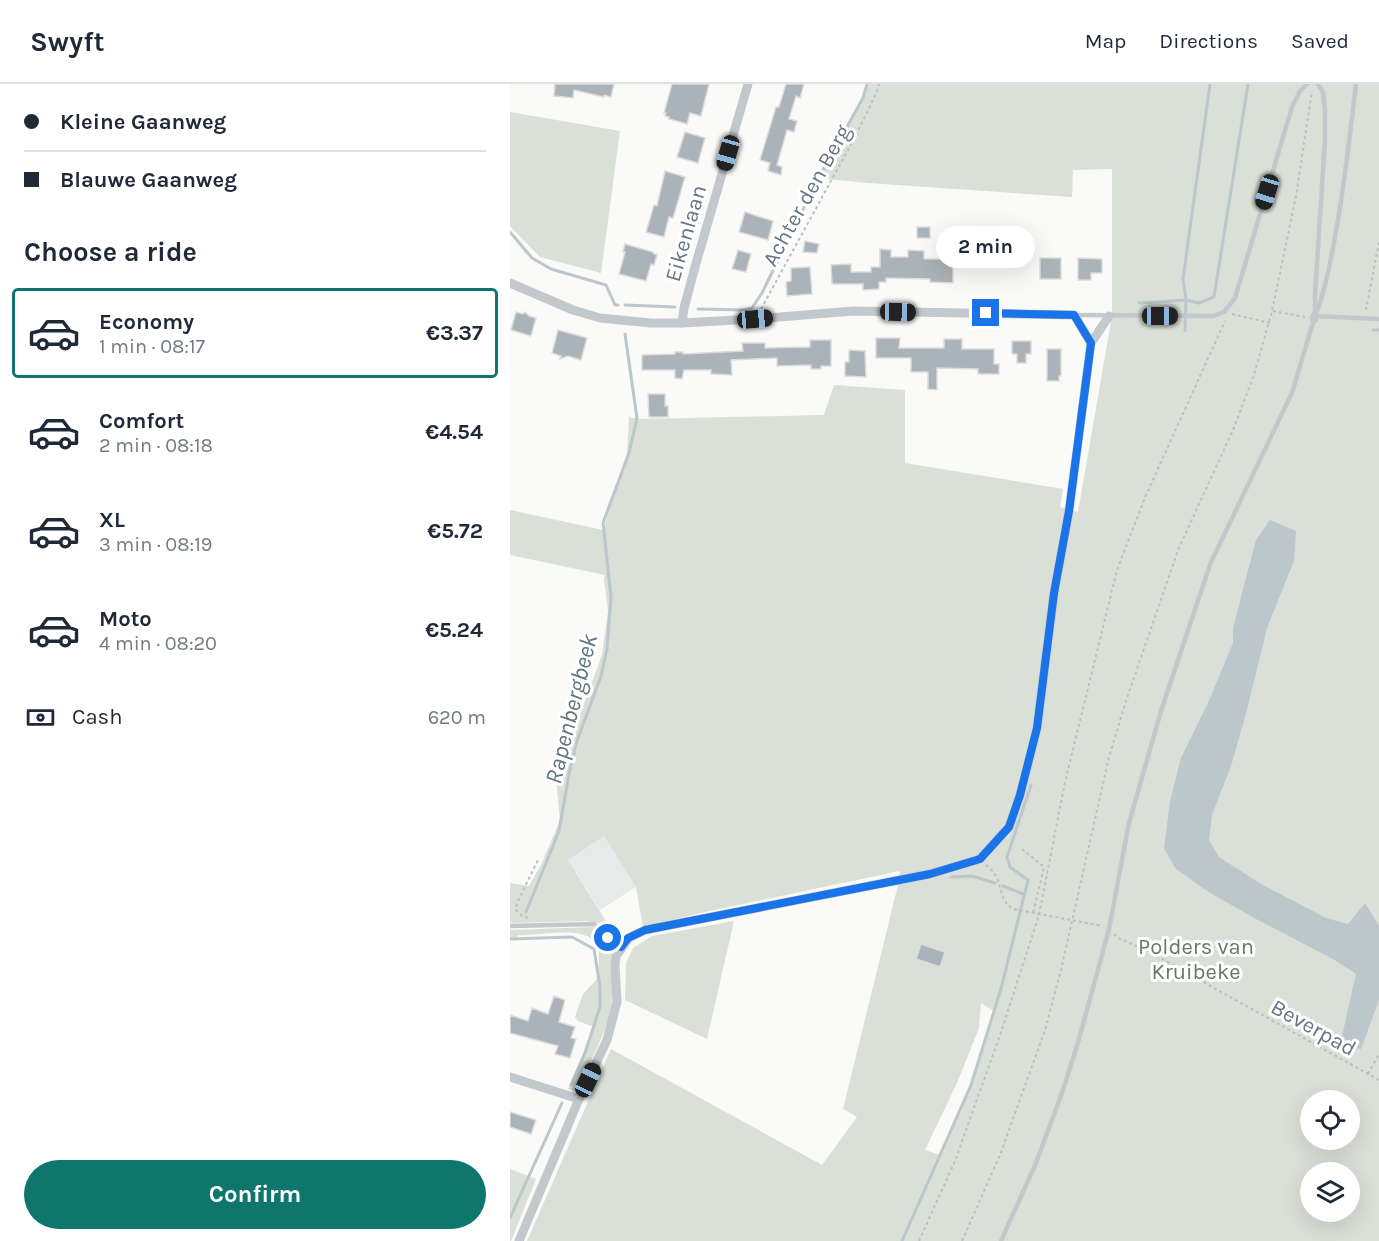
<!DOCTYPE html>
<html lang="en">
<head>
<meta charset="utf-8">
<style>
  body { margin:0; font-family:Karla,sans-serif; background:#f6f6f7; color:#1f2937; height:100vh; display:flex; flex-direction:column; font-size:22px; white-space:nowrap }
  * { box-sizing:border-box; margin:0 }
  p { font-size:20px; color:#747a83 }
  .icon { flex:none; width:33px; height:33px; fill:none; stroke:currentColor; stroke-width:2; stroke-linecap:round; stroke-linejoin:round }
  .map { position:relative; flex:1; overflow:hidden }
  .details { display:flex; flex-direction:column; background:#fff; width:510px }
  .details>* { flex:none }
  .top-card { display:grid; align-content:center; height:132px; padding:0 24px; background:#fff }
  .tools { position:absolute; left:790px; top:1006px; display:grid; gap:12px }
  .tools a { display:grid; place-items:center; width:60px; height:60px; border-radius:50%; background:#fff; box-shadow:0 6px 24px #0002; font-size:30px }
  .end { position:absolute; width:27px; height:27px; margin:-14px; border:8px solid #1a73e8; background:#fff; box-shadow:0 0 0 3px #fff }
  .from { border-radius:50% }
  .bubble { position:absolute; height:42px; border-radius:21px; background:#fff; box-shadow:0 6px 24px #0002; font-size:20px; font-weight:700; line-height:42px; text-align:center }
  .car { position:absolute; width:18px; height:36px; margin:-18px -9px; border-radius:8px; box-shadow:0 0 4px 2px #0007; background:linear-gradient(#222 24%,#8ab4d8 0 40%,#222 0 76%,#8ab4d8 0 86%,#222 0) }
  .top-card b { display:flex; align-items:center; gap:21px; height:57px; font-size:22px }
  .top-card b+b { border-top:2px solid #e0e1e3 }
  .top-card i { width:15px; height:15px; background:#1f2937 }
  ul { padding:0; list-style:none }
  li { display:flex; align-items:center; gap:18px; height:90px; margin:0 12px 9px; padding:0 12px; border:3px solid transparent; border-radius:6px }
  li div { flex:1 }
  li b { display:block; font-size:22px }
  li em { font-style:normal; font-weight:700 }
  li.current { border-color:#0f766e }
  li>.icon { width:54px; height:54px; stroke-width:1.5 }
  h2 { padding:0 24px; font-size:27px; line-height:72px }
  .pay { display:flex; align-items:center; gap:15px; height:66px; padding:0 24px; font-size:22px }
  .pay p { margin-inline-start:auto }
  .button { display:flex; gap:12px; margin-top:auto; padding:12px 24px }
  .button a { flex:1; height:69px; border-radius:36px; background:#0f766e; color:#fff; font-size:24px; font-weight:700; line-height:69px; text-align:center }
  header { display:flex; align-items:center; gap:36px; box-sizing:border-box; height:84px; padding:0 30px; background:#fff; border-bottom:2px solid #e0e1e3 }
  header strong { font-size:28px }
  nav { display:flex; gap:33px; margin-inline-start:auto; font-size:21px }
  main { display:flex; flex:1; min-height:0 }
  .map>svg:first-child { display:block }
  .built { fill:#e8e9e9 }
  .green { fill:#dadfd7; fill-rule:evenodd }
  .water { fill:#bbc7cb }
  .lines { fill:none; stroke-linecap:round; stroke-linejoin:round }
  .stream { stroke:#bbc7cb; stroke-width:3 }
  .building { fill:#aab3b9; stroke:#dcdcda; stroke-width:1.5 }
  .path { stroke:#bbbfc2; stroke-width:2; stroke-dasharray:3 3; stroke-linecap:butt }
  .service { stroke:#c3c8cc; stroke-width:4.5 }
  .minor { stroke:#c3c8cc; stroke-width:9 }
  .route { stroke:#1a73e8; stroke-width:8 }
  .labels { text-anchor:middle; stroke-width:6; stroke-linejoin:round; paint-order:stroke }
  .street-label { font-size:22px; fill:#657683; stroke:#fff }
  .park-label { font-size:22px; fill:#687a64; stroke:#fff }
  .water-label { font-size:24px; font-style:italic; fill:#60757c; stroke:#fff }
</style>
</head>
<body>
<header>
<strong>Swyft</strong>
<nav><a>Map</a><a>Directions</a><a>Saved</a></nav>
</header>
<main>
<section class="details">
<div class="top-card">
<b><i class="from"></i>Kleine Gaanweg</b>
<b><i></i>Blauwe Gaanweg</b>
</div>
<h2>Choose a ride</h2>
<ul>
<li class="current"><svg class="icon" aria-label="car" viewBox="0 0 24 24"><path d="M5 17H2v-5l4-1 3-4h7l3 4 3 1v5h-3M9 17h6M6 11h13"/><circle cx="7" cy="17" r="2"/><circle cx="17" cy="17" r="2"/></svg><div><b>Economy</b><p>1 min · 08:17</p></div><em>€3.37</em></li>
<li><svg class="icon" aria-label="car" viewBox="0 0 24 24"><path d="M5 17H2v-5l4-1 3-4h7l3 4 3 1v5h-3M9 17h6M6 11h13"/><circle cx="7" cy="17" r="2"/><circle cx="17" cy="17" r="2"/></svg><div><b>Comfort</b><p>2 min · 08:18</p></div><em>€4.54</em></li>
<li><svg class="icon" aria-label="car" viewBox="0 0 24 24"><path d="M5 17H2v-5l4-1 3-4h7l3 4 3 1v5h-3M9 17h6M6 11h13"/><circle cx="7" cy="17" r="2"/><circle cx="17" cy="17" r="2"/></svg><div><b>XL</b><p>3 min · 08:19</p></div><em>€5.72</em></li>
<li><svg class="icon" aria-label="car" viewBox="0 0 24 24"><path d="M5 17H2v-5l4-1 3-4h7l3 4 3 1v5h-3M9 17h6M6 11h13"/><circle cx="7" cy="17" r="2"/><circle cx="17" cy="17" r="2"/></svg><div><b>Moto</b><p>4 min · 08:20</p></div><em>€5.24</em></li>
</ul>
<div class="pay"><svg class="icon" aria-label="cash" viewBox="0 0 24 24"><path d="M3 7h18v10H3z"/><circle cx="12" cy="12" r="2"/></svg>Cash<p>620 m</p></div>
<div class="button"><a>Confirm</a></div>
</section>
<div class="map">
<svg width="869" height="1157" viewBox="0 0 869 1157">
  <rect width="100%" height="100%" fill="#fafaf8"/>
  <path class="built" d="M 94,752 L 126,803 L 90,826 L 58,776 Z"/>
  <g class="green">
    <path d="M 357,0 L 869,0 L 869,1157 L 17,1157 L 101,965 L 312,1081 L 347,1033 L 333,1025 L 387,805 L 390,787 L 199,827 L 133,843 L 126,803 L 94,752 L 58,776 L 107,855 L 99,852 L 88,839 L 77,837 L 0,839 L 0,799 L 19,802 L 31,781 L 50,736 L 46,695 L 92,571 L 98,527 L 94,495 L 95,491 L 0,471 L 0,426 L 93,446 L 117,369 L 119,332 L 122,334 L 134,335 L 314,331 L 324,301 L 395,306 L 395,379 L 553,405 L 550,423 L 568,428 L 602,232 L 602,85 L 563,86 L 562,113 L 358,99 L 306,94 L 352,14 ZM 471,919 L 484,927 L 461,1001 L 430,1071 L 415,1066 L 447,999 L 469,944 ZM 801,1017 L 840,1017 L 840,1056 L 801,1056 ZM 801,1089 L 840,1089 L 840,1128 L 801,1128 Z"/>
    <path d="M 0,28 L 110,47 L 91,189 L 30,173 L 0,142 Z"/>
    <path d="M 224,837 L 197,955 L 115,916 L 116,879 L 123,864 L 142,852 Z"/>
    <path d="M 83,843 L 93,855 L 102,869 C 99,885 103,900 102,916 C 101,941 80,977 70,1001 L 64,1007 L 58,1005 L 84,943 L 68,937 L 65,933 L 73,910 L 88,894 C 88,885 90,873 88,865 C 82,838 28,853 8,851 L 7,853 L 0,854 L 0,846 Z"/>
    <path d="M 0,1085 L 26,1095 L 1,1157 L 0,1157 Z"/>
  </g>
  <path class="water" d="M 760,436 L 786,447 L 784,477 L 757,544 L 737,626 L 721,682 L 702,731 L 699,756 L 709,773 L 751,800 L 816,834 L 838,840 L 855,819 L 869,842 L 869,916 L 851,965 L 830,961 L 846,890 L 823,875 L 746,835 L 697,807 L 665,784 L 654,764 L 660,718 L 671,674 L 698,619 L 723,559 L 723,544 L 746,456 Z"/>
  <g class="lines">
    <g class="stream">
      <path d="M 700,0 L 673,195 L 676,216 L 689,219 L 704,213 L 738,0"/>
      <path d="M 0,148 L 22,174 L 41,185 L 96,201 L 105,221 L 108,221"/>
      <path d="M 629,219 L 676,216 L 675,247"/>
      <path d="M 115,221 L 165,223"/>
      <path d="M 188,225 L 234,226 L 242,224 L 252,209 L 308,95 L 353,14 L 357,0"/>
      <path d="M 863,246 L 869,246"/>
      <path d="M 441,793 L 462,792 L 485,799"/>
      <path d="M 493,802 L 513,810"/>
      <path d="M 16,828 L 49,747 L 59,690 L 67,657 L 91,592 L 97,565 L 101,513 L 93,439 L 119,369 L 127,334 L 115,250"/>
      <path d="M 0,855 L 62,853 L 84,865 L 90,903 L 90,923 L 75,969 L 61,1001"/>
      <path d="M 0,1134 L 52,1019"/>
      <path d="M 392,1157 L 461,1001 L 491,905 L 518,796 L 500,783 L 497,773 L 521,701"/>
    </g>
  </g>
  <g class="building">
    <path d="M 45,0 L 104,0 L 101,13 L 94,11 L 94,13 L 64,6 L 63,14 L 44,12 Z"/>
    <path d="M 162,0 L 199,0 L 191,32 L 180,29 L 177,40 L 159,35 L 159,33 L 155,32 L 156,29 L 154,29 Z"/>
    <path d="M 276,0 L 294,0 L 290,14 L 286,12 L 279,35 L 287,37 L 284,48 L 277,46 L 267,81 L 272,83 L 271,91 L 258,87 L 260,79 L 250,76 L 266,23 L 269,23 Z"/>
    <path d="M 175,48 L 195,54 L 188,79 L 167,73 Z"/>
    <path d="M 155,87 L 175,93 L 163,134 L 159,133 L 154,153 L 136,148 L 144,121 L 147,122 Z"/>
    <path d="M 235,128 L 263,137 L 258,156 L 229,148 Z"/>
    <rect x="407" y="143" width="13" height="11"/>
    <path d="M 477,147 L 492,149 L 490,159 L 476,157 Z"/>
    <path d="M 295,157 L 309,160 L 307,169 L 293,168 Z"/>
    <path d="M 115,160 L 143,168 L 143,169 L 147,171 L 144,181 L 141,180 L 136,197 L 109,190 L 115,168 L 113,168 Z"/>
    <path d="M 370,165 L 381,166 L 381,173 L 398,173 L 398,166 L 414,167 L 414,175 L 440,175 L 440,179 L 443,179 L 443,199 L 420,198 L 420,195 L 376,194 L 376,198 L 369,198 L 369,205 L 353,206 L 353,200 L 322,200 L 321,181 L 341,180 L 341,188 L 361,188 L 361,183 L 370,183 Z"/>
    <path d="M 228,166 L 241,170 L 236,188 L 222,185 Z"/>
    <rect x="530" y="174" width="21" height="21"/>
    <path d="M 568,174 L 592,175 L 592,189 L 581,189 L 581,196 L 568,196 Z"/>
    <path d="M 300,183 L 302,210 L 277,212 L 276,198 L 281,197 L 281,184 Z"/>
    <path d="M 6,228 L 13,230 L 15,228 L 19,232 L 26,234 L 21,252 L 1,246 Z"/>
    <path d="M 48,246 L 77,254 L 71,276 L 58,272 L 50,275 L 51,272 L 42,269 Z"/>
    <path d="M 366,254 L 390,254 L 389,264 L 434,264 L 434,255 L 452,255 L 452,265 L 484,265 L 484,280 L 489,280 L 489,290 L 468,290 L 468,285 L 427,284 L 427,306 L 418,305 L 418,288 L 401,288 L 401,274 L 366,274 Z"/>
    <path d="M 300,256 L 321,256 L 321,282 L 311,282 L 311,285 L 301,285 L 301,281 L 267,282 L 267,274 L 221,276 L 222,291 L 201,290 L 201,286 L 174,286 L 172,295 L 165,294 L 165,286 L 132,286 L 132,271 L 165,270 L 165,268 L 173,268 L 173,270 L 233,267 L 232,259 L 255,259 L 255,264 L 300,263 Z"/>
    <path d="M 502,257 L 521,257 L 521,270 L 516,270 L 516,279 L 507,279 L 507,270 L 502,270 Z"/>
    <path d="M 537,265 L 551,265 L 551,292 L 549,292 L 549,297 L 537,297 Z"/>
    <path d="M 339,266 L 355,267 L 356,293 L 335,292 L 335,278 L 339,278 Z"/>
    <path d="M 138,310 L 155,310 L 155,322 L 158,322 L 158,333 L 139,333 Z"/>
    <path d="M 411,860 L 435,868 L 430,883 L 406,875 Z"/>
    <path d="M 44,912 L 55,916 L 49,938 L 65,943 L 61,954 L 66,955 L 60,974 L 45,970 L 48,962 L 0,949 L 0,931 L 18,937 L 22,924 L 38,930 Z"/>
    <path d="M 0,1028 L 26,1036 L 21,1050 L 0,1043 Z"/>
  </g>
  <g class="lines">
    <g class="path">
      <path d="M 251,225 L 345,53 L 365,12 L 369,0"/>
      <path d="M 856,226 L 869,158"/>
      <path d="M 763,227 L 795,233"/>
      <path d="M 722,230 L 760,239"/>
      <path d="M 512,765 L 534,783 L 523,829"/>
      <path d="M 476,781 C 479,784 482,786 484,789 C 493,802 488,815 503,825 L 592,842"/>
      <path d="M 18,834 L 11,831 L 6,826 L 7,819 L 29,774"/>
      <path d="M 604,850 L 608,854 L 636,866 L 869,996"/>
      <path d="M 858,990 L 869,970"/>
      <path d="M 409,1157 L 445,1077 L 490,951 L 529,831 L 555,698 L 607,486 L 636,411 L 715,237"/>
      <path d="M 452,1157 L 490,1071 L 535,946 L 551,886 L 599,673 L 616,617 L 668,466 L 723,346 L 744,291 L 762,227 L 786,112 L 802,7"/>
    </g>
    <g class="service">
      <path d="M 805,229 L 805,211 L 815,55 L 815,26 L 813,8 L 808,0"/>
      <path d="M 564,231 L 703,232 L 714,228 L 725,214 L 782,23 L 790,7 L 797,0"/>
      <path d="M 805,232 C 816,205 821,175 826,147 C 835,98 840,49 846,0"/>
      <path d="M 805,232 L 869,235"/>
      <path d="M 0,842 L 84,840 L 98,854 L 111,863"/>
      <path d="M 491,1157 L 526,1079 L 553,1006 L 569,955 L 599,845 L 619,739 L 651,627 L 701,478 L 782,309 L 804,235"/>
    </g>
    <g class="minor">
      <path d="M 0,199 L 63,226 L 90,234 L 141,239 L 172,239 L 245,235 L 343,227 L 564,231 L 581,259 L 559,427 L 544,509 L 527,644 L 510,711 L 499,743 L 470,775 L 420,790 L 135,846 L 119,854 L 106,872 L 105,882 L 107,918 L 97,956 L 69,1015 L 9,1157"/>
      <path d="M 804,235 L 805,232"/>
      <path d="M 172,239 L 174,224 L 185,183 L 238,0"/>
      <path d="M 581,259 L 599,232"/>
      <path d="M 0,993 L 69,1015"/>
    </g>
  </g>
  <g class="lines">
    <path class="route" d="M 98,854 L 111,863 L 118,854 L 135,846 L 420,790 L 470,775 L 499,743 L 510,711 L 527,644 L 544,509 L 559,427 L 581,259 L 564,231 L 476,229"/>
  </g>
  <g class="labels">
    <g class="street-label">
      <text transform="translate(296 111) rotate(-61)" y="8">Achter den Berg</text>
      <text transform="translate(175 149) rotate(-74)" y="8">Eikenlaan</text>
      <text transform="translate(804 943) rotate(29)" y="8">Beverpad</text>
    </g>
    <g class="park-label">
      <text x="686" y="870">Polders van<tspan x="686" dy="25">Kruibeke</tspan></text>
    </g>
    <g class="water-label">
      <text transform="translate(61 625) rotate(-76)" y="8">Rapenbergbeek</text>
    </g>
  </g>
</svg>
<div class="tools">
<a><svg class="icon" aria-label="locate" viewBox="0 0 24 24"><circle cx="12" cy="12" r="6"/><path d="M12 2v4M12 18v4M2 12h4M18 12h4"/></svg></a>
<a><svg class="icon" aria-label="layers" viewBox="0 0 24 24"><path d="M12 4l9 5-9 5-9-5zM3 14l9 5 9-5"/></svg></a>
</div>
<i class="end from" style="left:98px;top:854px"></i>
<i class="end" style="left:476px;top:229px"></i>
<div class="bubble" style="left:426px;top:142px;width:99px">2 min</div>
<i class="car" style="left:218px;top:69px;rotate:196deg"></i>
<i class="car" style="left:757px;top:108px;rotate:197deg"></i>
<i class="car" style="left:388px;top:228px;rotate:91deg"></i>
<i class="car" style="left:650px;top:232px;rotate:90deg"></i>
<i class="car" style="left:245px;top:235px;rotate:85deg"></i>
<i class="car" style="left:78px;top:996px;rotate:25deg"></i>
</div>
</main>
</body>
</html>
